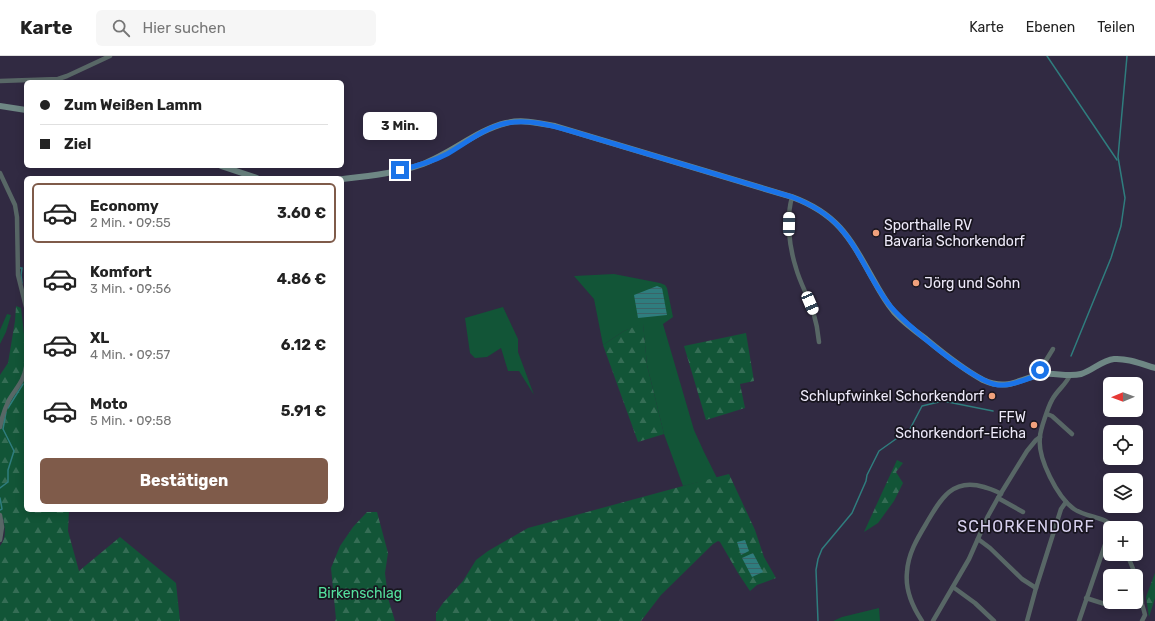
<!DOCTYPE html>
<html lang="de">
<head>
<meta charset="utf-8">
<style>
  body { margin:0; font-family:Rubik,sans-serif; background:#f6f6f6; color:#222; height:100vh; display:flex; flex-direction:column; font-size:15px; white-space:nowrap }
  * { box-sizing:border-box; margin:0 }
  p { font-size:13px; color:#767676 }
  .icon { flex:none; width:22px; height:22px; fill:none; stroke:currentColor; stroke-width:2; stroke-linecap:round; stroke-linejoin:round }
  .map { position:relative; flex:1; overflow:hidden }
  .panel { position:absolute; left:24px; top:120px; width:320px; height:336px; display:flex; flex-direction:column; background:#fff; border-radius:6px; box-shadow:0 2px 10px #0003 }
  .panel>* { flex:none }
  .banner { position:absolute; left:24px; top:24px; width:320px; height:88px; border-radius:6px; box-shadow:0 2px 10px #0003; display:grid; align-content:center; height:88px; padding:0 16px; background:#fff }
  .needle { width:26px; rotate:269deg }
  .buttons { position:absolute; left:1103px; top:321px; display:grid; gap:8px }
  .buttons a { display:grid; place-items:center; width:40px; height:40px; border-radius:6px; background:#fff; box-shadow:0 2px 10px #0003; font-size:20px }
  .end { position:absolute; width:18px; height:18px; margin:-9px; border:5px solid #1a73e8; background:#fff; box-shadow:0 0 0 2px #fff }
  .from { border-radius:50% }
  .bubble { position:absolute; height:28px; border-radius:6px; background:#fff; box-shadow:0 2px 10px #0003; font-size:13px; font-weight:700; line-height:28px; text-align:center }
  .car { position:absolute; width:12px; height:24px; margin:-12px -6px; border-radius:5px; box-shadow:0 0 3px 1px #0007; background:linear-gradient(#fff 24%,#345 0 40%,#fff 0 76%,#345 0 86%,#fff 0) }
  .banner b { display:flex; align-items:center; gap:14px; height:38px; font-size:15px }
  .banner b+b { border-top:1px solid #e0e0e0 }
  .banner i { width:10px; height:10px; background:#222 }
  ul { padding:7px 0 0; list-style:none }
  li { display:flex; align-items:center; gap:12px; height:60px; margin:0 8px 6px; padding:0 8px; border:2px solid transparent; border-radius:6px }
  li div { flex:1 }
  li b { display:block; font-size:15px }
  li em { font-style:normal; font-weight:700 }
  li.current { border-color:#7f5b4a }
  li>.icon { width:36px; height:36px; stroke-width:1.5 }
  .action { display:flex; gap:8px; margin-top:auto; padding:8px 16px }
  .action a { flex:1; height:46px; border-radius:6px; background:#7f5b4a; color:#fff; font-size:16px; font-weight:700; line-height:46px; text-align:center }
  header { display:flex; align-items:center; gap:24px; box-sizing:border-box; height:56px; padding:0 20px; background:#fff; border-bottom:1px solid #e0e0e0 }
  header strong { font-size:19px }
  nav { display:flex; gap:22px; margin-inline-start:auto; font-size:14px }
  .search { width:280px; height:36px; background:#f6f6f6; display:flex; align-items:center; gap:10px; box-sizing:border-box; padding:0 14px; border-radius:6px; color:#767676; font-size:15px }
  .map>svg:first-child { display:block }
  .green { fill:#125537 }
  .forest { fill:url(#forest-firs) }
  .water { fill:url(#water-rules) }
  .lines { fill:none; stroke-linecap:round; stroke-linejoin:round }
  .stream { stroke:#2f7d7e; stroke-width:1.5 }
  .street { stroke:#586766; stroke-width:4.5 }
  .secondary { stroke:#6e8784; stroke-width:6 }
  .route { stroke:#1a73e8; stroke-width:5 }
  .poi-dot { fill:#f1a17c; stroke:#18151f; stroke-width:1.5 }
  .labels { text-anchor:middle; stroke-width:3.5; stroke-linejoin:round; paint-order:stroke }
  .poi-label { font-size:14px; fill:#ede9f9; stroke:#18151f; text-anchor:start }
  .park-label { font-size:14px; fill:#54e09d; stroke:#18151f }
  .quarter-label { font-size:16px; letter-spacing:1px; fill:#d8d1ef; stroke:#18151f }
</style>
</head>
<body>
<header>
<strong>Karte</strong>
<div class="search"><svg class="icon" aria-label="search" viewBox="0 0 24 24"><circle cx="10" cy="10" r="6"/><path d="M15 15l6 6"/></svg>Hier suchen</div>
<nav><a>Karte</a><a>Ebenen</a><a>Teilen</a></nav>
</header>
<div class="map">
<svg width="1155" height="565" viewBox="0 0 1155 565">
  <defs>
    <pattern id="forest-firs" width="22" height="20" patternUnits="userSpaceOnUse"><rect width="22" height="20" fill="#125537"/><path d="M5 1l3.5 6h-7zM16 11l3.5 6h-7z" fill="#356d55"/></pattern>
    <pattern id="water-rules" width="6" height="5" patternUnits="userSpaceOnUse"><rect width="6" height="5" fill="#2f7d7e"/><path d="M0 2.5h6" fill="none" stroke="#3a6467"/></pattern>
  </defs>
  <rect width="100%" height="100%" fill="#312a42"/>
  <g class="green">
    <path d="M 614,218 L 660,227 L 665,229 L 667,232 L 673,261 L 663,268 L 694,374 L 704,396 L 717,422 L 683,430 L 664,378 L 647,309 L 643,268 L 624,275 L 603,289 L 594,243 L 574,220 Z"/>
    <path d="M 503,251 L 518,283 L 518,296 L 534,339 L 519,315 L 508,315 L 501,292 L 487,301 L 475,302 L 470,297 L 465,262 Z"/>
    <path d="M 7,258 L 11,259 L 6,276 L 0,288 L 0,274 Z"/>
    <path d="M 879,552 L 880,565 L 833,565 L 842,561 Z"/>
  </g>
  <g class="forest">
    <path d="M 16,250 L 21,252 L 26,296 L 24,304 L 26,305 L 26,454 L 69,454 L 68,475 L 79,515 L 120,481 L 176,527 L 180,565 L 0,565 L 0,490 C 7,481 5,473 3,462 L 0,461 L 0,319 L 8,307 L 15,265 Z"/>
    <path d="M 643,267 L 647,309 L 664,378 L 638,386 L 603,289 L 624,275 Z"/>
    <path d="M 746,277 L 754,325 L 740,328 L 745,352 L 706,364 L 684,290 Z"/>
    <path d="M 897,404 L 903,407 L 896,416 L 903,427 L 894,445 L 878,467 L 864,476 Z"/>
    <path d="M 729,418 L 755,474 L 764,501 L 776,522 L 757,529 L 750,535 L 738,517 L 720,486 L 718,485 L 713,488 L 661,539 L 641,565 L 436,565 L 436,557 L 443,547 L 463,525 L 476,504 L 488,495 L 528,472 L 683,430 Z"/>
    <path d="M 367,456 L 377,456 L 388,497 L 385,517 L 388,542 L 395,565 L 335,565 L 336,563 L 331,512 L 340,490 L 353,471 Z"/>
    <path d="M 1155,517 L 1155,542 L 1149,561 L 1146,541 Z"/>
  </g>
  <g class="water">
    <path d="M 657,230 L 662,232 L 667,259 L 638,262 L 634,239 Z"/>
    <path d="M 745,484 L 749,495 L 741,499 L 737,486 Z"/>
    <path d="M 753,497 L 763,516 L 752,521 L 742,502 Z"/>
  </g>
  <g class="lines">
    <g class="stream">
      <path d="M 1047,0 L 1117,104"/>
      <path d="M 20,212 L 22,212 L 21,219 L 22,227"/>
      <path d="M 1071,300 L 1111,202 L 1121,170 L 1125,142 L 1118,101 L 1127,0"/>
      <path d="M 24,325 L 26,322"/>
      <path d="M 8,352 L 23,328"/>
      <path d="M 0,432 L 8,426 L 8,414 L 14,395 L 3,373 L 6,356"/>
      <path d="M 0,442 L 2,453 L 0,454"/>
      <path d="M 818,565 L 816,514 L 818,503 L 822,493 L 852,457 L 866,425 L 867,419 L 879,395 L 910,373 L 922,350 L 943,345 L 993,355"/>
    </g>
    <g class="street">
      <path d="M 0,25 L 58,23 L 67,20 L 110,0"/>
      <path d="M 0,117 L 15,149 L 17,161 L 18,219 L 26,251"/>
      <path d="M 792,141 C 786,163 789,190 796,212 C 800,227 808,240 813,255 C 816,265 818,275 819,286"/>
      <path d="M 1039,319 L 1040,314 L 1053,293"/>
      <path d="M 1070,319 C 1066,329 1057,334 1052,344 C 1049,349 1040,374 1040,381 C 1037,402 1058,442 1074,453 C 1087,462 1105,460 1115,472"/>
      <path d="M 1047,358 L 1052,360 L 1072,378"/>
      <path d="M 0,371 C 2,361 5,352 9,344 C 16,332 24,325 26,311"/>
      <path d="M 998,442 L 1023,456"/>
      <path d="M 0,459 L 2,471 L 0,484"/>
      <path d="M 978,483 L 990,492 L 1022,523 L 1036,532"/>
      <path d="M 1127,498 L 1136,520"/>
      <path d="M 1136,521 L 1141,535 L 1142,548 L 1144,555 L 1145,559 L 1142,565"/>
      <path d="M 953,531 L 975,547 L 994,565"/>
      <path d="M 1086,542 L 1108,549"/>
      <path d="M 922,565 C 912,550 905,534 907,516 C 908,498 917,483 926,468 C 940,444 952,421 984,431 C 990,433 995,434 1001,438"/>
      <path d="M 933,565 L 969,503 L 988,460 L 998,442 L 1027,395 L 1036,384 L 1040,381"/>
      <path d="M 1027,565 L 1036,532 L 1061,453 L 1066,446"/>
      <path d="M 1079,565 L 1110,474"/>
    </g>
    <g class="secondary">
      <path d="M 0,50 L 26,54"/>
      <path d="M 221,110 L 257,122"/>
      <path d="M 342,123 C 369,120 398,117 423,108 C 452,97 477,74 506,67 C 522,63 539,67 555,70 L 792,141 C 838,158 850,182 873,223 C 879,234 886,246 894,256 C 903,266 915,275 926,283 C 944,298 963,313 983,324 C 1010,336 1020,321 1045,318 C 1056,317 1069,321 1081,318 C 1092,315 1102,304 1114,303 C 1128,302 1142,308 1155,312"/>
    </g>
  </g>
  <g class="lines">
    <path class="route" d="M 400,114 C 417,110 432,106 447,98 C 466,87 485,71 507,67 C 529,63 550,69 571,75 L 792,141 C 853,164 854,199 887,246 C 902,267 974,326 998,329 C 1012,330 1026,323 1039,319 L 1040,314"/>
  </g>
  <g class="poi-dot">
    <circle cx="876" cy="177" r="4"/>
    <circle cx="916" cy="227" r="4"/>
    <circle cx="992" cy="340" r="4"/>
    <circle cx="1034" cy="369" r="4"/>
  </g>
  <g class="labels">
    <g class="poi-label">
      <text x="884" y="174">Sporthalle RV<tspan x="884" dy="16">Bavaria Schorkendorf</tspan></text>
      <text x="924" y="232">Jörg und Sohn</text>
      <text x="984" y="345" text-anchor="end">Schlupfwinkel Schorkendorf</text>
      <text x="1026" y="366" text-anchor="end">FFW<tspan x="1026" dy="16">Schorkendorf-Eicha</tspan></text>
    </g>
    <g class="park-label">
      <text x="360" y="542">Birkenschlag</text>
    </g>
    <g class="quarter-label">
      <text x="1026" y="476">SCHORKENDORF</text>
    </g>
  </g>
</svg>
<div class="buttons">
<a><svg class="needle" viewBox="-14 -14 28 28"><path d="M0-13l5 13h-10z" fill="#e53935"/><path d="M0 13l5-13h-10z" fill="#767676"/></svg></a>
<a><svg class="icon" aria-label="locate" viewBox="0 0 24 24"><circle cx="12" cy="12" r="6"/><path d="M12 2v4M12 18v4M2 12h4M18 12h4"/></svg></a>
<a><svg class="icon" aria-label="layers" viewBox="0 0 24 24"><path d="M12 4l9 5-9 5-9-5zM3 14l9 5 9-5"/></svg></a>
<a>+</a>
<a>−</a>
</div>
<i class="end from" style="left:1040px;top:314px"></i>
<i class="end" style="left:400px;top:114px"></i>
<div class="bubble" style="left:363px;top:56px;width:74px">3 Min.</div>
<i class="car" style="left:789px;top:168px;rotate:1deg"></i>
<i class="car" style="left:810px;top:247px;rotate:157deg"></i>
<div class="banner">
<b><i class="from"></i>Zum Weißen Lamm</b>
<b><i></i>Ziel</b>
</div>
<section class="panel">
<ul>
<li class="current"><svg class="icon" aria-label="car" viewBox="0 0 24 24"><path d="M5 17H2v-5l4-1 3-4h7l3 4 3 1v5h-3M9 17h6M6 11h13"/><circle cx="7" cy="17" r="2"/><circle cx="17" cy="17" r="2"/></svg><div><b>Economy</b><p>2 Min. · 09:55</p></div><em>3.60 €</em></li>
<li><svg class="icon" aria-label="car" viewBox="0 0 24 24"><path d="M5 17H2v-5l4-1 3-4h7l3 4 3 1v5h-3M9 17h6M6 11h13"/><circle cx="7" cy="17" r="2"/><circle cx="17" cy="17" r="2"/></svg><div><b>Komfort</b><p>3 Min. · 09:56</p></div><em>4.86 €</em></li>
<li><svg class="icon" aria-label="car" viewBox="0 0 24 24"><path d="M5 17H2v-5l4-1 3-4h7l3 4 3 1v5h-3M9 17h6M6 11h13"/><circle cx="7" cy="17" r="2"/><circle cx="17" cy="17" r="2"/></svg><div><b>XL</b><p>4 Min. · 09:57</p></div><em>6.12 €</em></li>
<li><svg class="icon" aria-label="car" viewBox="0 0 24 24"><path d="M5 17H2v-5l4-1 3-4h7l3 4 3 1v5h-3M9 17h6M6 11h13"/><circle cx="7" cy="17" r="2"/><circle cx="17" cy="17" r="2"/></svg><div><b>Moto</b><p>5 Min. · 09:58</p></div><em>5.91 €</em></li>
</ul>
<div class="action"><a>Bestätigen</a></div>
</section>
</div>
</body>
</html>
